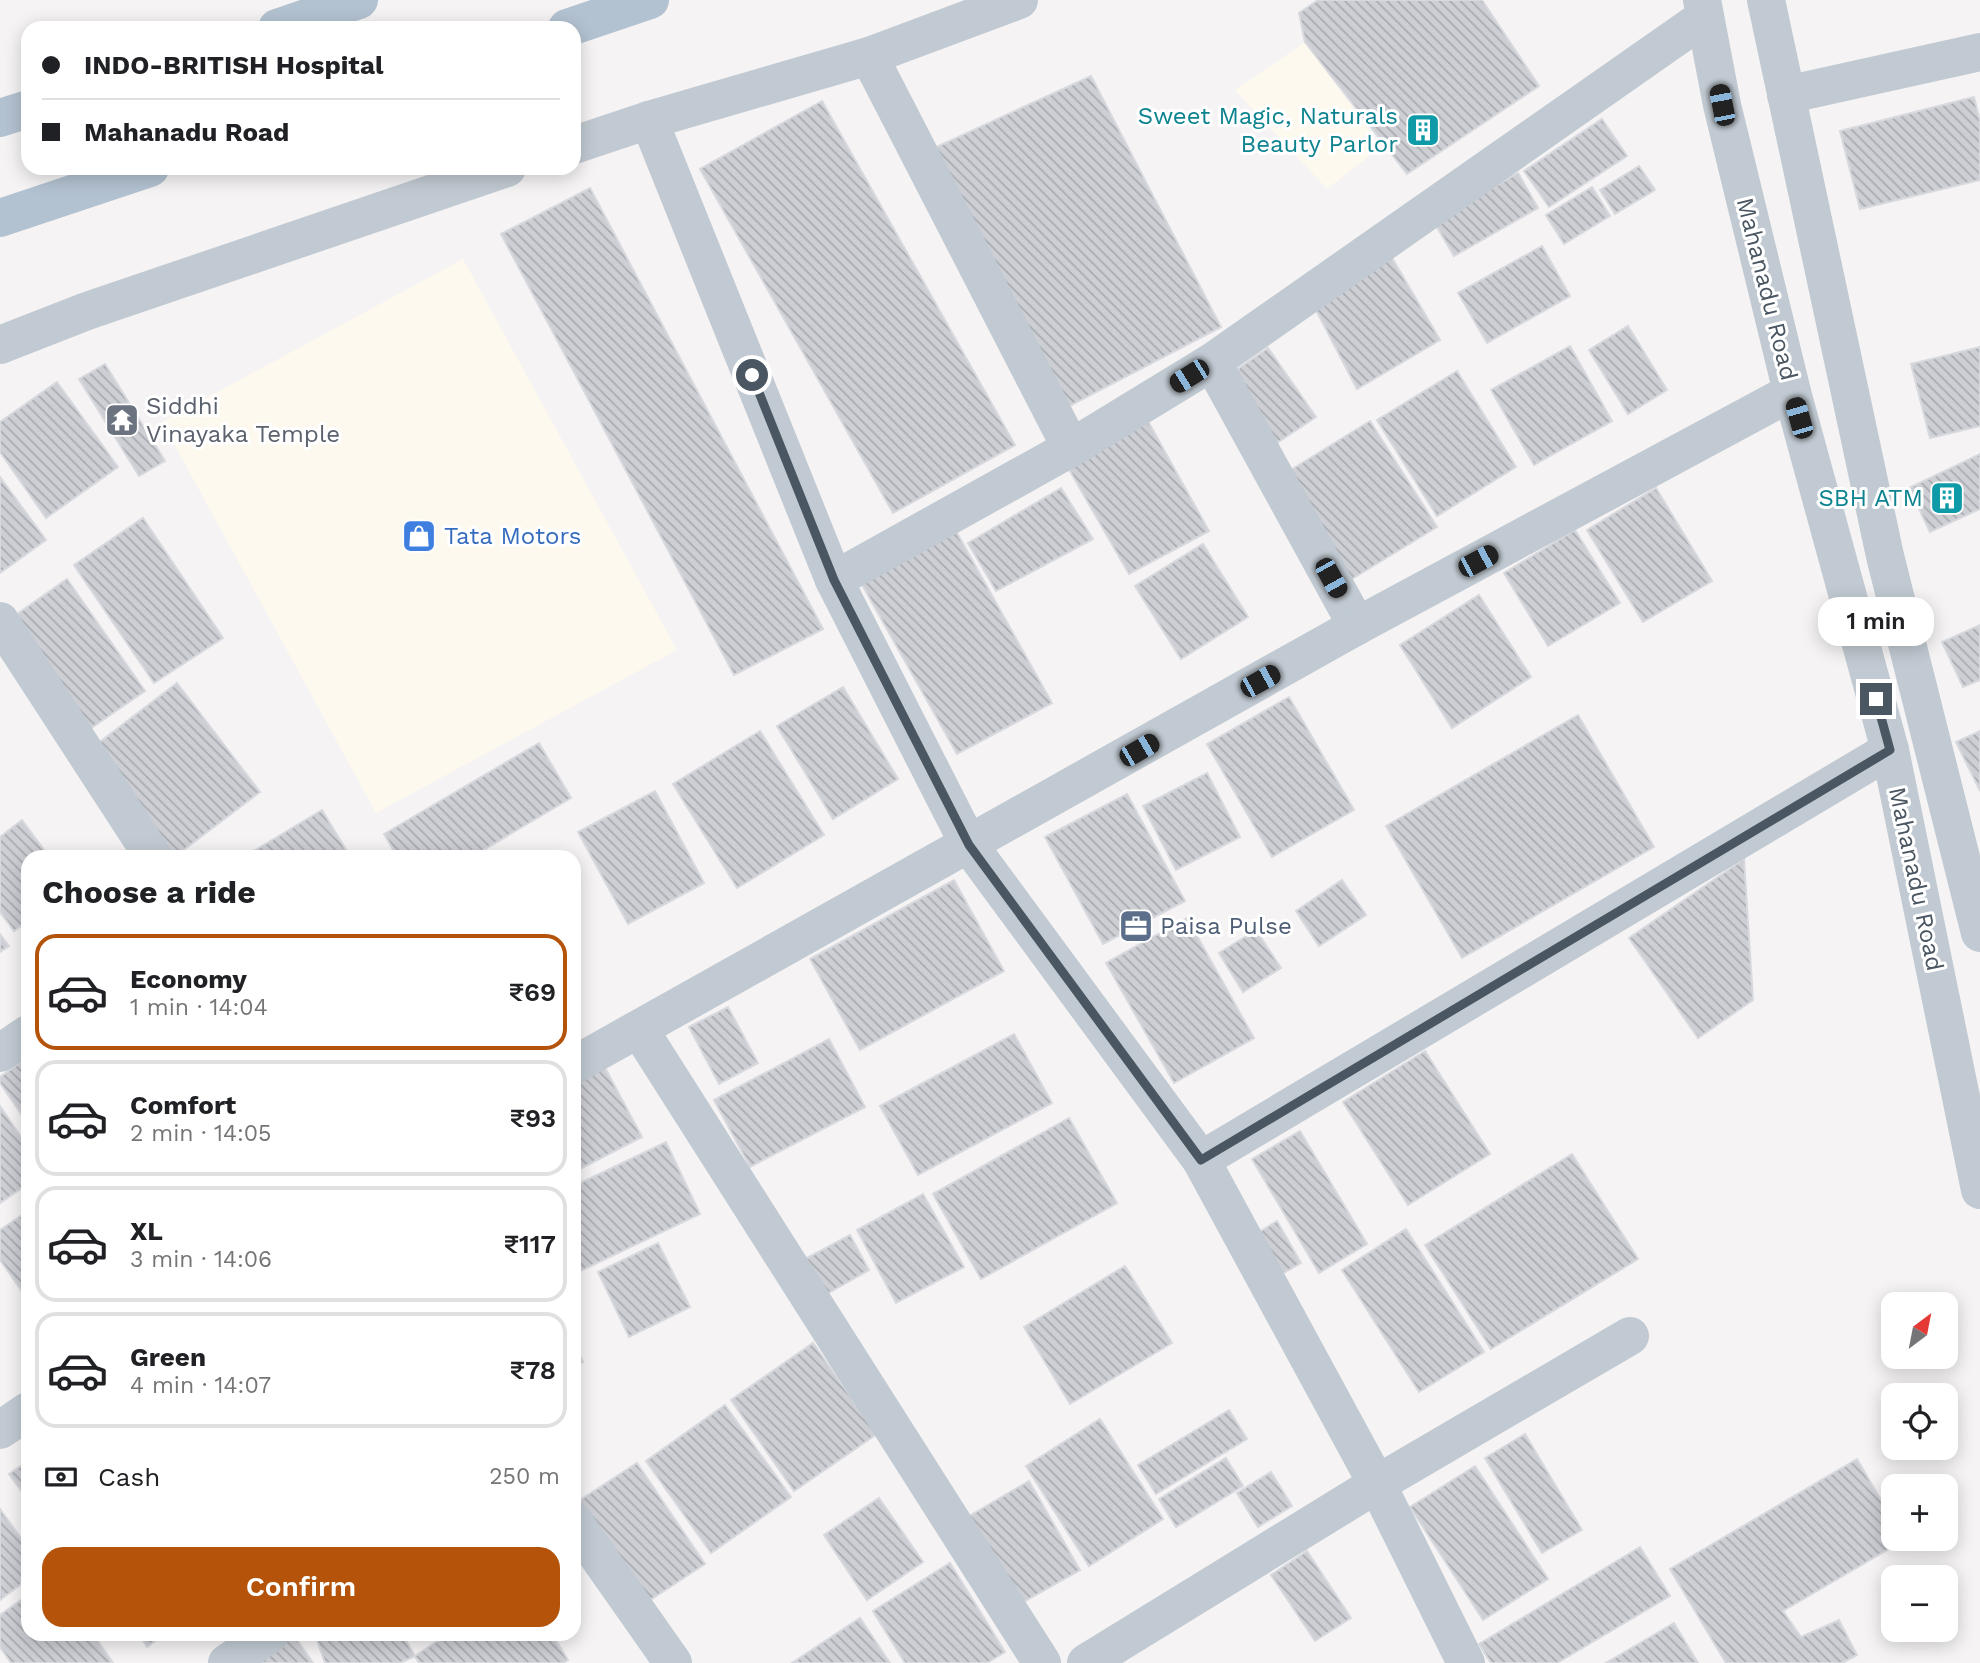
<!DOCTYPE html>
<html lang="en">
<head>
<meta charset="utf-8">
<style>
  body { margin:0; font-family:"Work Sans",sans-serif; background:#f6f6f6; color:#202124; height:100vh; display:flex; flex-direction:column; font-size:26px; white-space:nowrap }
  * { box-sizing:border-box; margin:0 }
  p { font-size:23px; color:#757577 }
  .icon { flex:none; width:38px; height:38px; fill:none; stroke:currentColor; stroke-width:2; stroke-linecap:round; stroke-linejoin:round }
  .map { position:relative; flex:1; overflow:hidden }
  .drawer { position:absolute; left:21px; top:850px; width:560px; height:791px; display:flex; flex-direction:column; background:#fff; border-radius:21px; box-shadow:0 4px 18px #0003 }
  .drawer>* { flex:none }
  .guide { position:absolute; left:21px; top:21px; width:560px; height:154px; border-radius:21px; box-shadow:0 4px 18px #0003; display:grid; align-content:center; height:154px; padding:0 21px; background:#fff }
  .needle { width:46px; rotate:32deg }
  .controls { position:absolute; left:1881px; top:1292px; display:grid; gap:14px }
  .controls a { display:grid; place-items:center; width:77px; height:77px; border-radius:14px; background:#fff; box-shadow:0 4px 18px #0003; font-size:35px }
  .end { position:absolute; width:32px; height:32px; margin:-16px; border:9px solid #4a5661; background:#fff; box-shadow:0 0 0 4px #fff }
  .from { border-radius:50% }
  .bubble { position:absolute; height:49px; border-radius:21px; background:#fff; box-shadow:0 4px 18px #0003; font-size:23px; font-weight:600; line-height:49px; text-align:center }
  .car { position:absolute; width:21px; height:42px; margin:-21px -10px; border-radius:9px; box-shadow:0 0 5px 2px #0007; background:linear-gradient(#222 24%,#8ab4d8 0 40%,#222 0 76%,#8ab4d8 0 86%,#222 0) }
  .guide b { display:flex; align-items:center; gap:24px; height:66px; font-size:26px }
  .guide b+b { border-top:2px solid #e0e0e0 }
  .guide i { width:18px; height:18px; background:#202124 }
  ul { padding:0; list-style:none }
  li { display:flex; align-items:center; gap:21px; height:116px; margin:0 14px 10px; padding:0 7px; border:4px solid #e0e0e0; border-radius:21px }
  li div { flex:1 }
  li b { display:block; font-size:26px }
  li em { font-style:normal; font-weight:600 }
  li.current { border-color:#b45309 }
  li>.icon { width:63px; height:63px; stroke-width:1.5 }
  h2 { padding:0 21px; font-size:32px; line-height:84px }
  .pay { display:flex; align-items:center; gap:18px; height:77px; padding:0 21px; font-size:26px }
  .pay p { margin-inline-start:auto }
  .button { display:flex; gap:14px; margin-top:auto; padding:14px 21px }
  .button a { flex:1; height:80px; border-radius:21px; background:#b45309; color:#fff; font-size:28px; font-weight:600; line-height:80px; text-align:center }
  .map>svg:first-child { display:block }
  .commercial { fill:#fdf9ef }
  .building { fill:url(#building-back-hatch); stroke:#d7d9de; stroke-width:2 }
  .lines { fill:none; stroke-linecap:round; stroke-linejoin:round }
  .minor { stroke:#c1cad2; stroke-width:38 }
  .major { stroke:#b3c2d1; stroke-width:38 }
  .route { stroke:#4a5661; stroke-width:9 }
  .labels { text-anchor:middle; stroke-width:6; stroke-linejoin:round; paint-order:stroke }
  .culture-label { font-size:24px; fill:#0d838f; stroke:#fff; text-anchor:end }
  .street-label { font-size:24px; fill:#4a5661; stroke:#fff }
  .worship-label { font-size:24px; fill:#5b616d; stroke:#fff; text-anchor:start }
  .shop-label { font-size:24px; fill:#366cbe; stroke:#fff; text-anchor:start }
  .service-label { font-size:24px; fill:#4e5e75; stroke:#fff; text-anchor:start }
</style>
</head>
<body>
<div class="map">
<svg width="1980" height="1663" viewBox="0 0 1980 1663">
  <defs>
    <pattern id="building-back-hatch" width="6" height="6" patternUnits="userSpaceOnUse" patternTransform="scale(1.75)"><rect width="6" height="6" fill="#cdcfd5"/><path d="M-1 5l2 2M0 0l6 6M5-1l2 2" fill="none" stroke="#a8abb0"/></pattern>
  </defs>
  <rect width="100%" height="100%" fill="#f5f3f3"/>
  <g class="commercial">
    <path d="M 1305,42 L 1381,147 L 1327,189 L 1235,90 Z"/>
    <path d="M 463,259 L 677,650 L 376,813 L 162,422 Z"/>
  </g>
  <g class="building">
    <path d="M 1318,0 L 1482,0 L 1539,86 L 1407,174 L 1305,42 L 1299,13 Z"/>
    <path d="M 1091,76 L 1221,327 L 1062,410 L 932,149 Z"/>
    <path d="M 1974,97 L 1980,121 L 1980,180 L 1860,209 L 1840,131 Z"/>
    <path d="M 822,101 L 1015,445 L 893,513 L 700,169 Z"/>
    <path d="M 1602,119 L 1627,156 L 1549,207 L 1524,171 Z"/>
    <path d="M 1639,166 L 1655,190 L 1615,214 L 1600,190 Z"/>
    <path d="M 1518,173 L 1538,208 L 1454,256 L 1434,222 Z"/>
    <path d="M 1592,187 L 1610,216 L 1564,244 L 1546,215 Z"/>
    <path d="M 590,188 L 823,629 L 734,675 L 501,234 Z"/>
    <path d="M 1542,246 L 1570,296 L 1487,343 L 1458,293 Z"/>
    <path d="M 1391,256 L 1440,340 L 1357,389 L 1315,308 Z"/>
    <path d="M 1628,326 L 1667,390 L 1628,414 L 1589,350 Z"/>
    <path d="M 1570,346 L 1612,421 L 1534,465 L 1491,390 Z"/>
    <path d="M 1980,347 L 1980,426 L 1930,438 L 1911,364 Z"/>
    <path d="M 1268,348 L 1316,417 L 1277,443 L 1229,375 Z"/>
    <path d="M 105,364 L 165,461 L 139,476 L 79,379 Z"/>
    <path d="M 1457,371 L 1516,467 L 1437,516 L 1377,420 Z"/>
    <path d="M 57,382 L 118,467 L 46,518 L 0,452 L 0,422 Z"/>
    <path d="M 1144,414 L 1209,531 L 1129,574 L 1063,459 Z"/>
    <path d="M 1370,421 L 1437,527 L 1347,582 L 1281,476 Z"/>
    <path d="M 1980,454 L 1980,509 L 1930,532 L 1909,488 Z"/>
    <path d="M 0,477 L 46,540 L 0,573 Z"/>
    <path d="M 1061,488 L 1093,539 L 996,591 L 968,543 Z"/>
    <path d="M 1656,488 L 1712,581 L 1643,622 L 1587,530 Z"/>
    <path d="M 143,518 L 223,638 L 154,683 L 74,565 Z"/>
    <path d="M 1575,530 L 1620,603 L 1548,646 L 1504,573 Z"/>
    <path d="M 956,531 L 1052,703 L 957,754 L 861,583 Z"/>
    <path d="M 1203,544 L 1248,617 L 1181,659 L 1135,586 Z"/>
    <path d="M 67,579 L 145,691 L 81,735 L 3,624 Z"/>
    <path d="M 1479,595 L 1531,677 L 1452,728 L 1400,645 Z"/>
    <path d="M 1980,625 L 1980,680 L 1963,687 L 1942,642 Z"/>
    <path d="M 177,683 L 260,792 L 173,858 L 170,858 L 88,751 Z"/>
    <path d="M 843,687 L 898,779 L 833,819 L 777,726 Z"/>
    <path d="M 1289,697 L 1354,810 L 1272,857 L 1207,744 Z"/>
    <path d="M 1578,715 L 1654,847 L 1462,958 L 1386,826 Z"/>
    <path d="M 760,731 L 824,835 L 737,888 L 673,784 Z"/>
    <path d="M 1980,731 L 1980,791 L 1956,742 Z"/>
    <path d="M 539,743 L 571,798 L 470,858 L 398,858 L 384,834 Z"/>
    <path d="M 1207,773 L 1240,837 L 1176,870 L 1143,806 Z"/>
    <path d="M 655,791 L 704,883 L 628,924 L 578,832 Z"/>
    <path d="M 1127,794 L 1185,901 L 1103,944 L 1045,837 Z"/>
    <path d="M 322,810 L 351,858 L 242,858 Z"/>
    <path d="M 22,820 L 50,858 L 28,858 L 28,921 L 14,931 L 0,912 L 0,837 Z"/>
    <path d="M 1744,859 L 1753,1000 L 1698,1038 L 1629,938 Z"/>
    <path d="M 954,880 L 1004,971 L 860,1050 L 810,959 Z"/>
    <path d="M 1342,880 L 1366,915 L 1319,946 L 1296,911 Z"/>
    <path d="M 1187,918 L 1254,1038 L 1174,1083 L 1106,963 Z"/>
    <path d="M 1256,930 L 1281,968 L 1243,992 L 1219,953 Z"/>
    <path d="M 0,934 L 9,946 L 0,952 Z"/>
    <path d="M 728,1007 L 758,1063 L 719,1084 L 689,1027 Z"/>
    <path d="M 1014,1034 L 1052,1103 L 918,1175 L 880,1106 Z"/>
    <path d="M 829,1039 L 865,1107 L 750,1167 L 714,1100 Z"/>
    <path d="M 1425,1051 L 1490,1154 L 1408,1205 L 1343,1102 Z"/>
    <path d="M 28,1057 L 28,1124 L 0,1083 L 0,1077 Z"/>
    <path d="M 602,1062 L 642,1137 L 574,1172 L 574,1077 Z"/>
    <path d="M 0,1106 L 28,1147 L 28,1184 L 0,1203 Z"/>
    <path d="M 1069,1118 L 1117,1203 L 981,1279 L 933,1194 Z"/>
    <path d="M 1300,1131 L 1367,1244 L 1319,1273 L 1252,1159 Z"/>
    <path d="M 666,1142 L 700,1214 L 574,1274 L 574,1186 Z"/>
    <path d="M 1572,1154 L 1638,1259 L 1491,1349 L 1425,1245 Z"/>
    <path d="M 923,1194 L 964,1267 L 896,1303 L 857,1230 Z"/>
    <path d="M 28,1211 L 28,1300 L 0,1260 L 0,1230 Z"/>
    <path d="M 1277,1221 L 1301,1263 L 1275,1278 L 1251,1237 Z"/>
    <path d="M 1406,1229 L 1484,1352 L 1419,1392 L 1342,1270 Z"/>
    <path d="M 850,1235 L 869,1270 L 825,1295 L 805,1259 Z"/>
    <path d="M 658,1243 L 690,1307 L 629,1337 L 598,1272 Z"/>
    <path d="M 1125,1266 L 1172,1343 L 1070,1404 L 1024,1327 Z"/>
    <path d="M 813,1343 L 877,1434 L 794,1491 L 731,1400 Z"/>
    <path d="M 574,1344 L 583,1362 L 574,1366 Z"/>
    <path d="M 725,1405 L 791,1497 L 711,1553 L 646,1461 Z"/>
    <path d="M 1229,1410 L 1247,1439 L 1156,1494 L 1138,1465 Z"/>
    <path d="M 1100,1419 L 1163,1519 L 1089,1566 L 1026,1466 Z"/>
    <path d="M 1525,1434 L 1582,1530 L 1542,1553 L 1485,1458 Z"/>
    <path d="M 1226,1458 L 1243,1486 L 1176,1527 L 1159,1499 Z"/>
    <path d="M 1857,1459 L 1894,1522 L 1894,1538 L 1903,1538 L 1904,1540 L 1783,1611 L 1801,1637 L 1839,1620 L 1857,1655 L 1842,1663 L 1726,1663 L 1670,1569 Z"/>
    <path d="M 28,1461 L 28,1500 L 9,1474 Z"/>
    <path d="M 637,1463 L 705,1564 L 638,1608 L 574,1504 Z"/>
    <path d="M 1475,1466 L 1548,1579 L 1483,1620 L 1410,1507 Z"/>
    <path d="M 1271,1472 L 1292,1506 L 1258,1527 L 1237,1493 Z"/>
    <path d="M 1029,1481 L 1080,1570 L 1011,1609 L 959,1522 Z"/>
    <path d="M 879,1498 L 923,1562 L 867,1600 L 824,1535 Z"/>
    <path d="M 0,1509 L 28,1548 L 28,1579 L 0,1600 Z"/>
    <path d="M 1640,1547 L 1670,1596 L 1557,1663 L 1491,1663 L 1479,1644 Z"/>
    <path d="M 1307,1551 L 1351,1618 L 1315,1641 L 1271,1575 Z"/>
    <path d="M 950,1563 L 1005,1652 L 987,1663 L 905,1663 L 873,1611 Z"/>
    <path d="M 28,1595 L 28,1634 L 93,1634 L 113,1663 L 11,1663 L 0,1647 L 0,1615 Z"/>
    <path d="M 860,1618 L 890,1663 L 792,1663 Z"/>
    <path d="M 1674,1623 L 1698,1663 L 1606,1663 Z"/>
    <path d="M 139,1634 L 164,1634 L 147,1647 Z"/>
    <path d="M 291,1634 L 293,1634 L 313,1663 L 247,1663 Z"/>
    <path d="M 319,1634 L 402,1634 L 415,1656 L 400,1663 L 325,1663 L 316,1637 Z"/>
    <path d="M 448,1634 L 552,1634 L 568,1660 L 563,1663 L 419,1663 L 415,1656 Z"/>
  </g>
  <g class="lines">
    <g class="minor">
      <path d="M 1702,0 L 1722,105 L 1792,392 L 1890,750 L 1980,1190"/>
      <path d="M 1766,0 L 1885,556 L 1980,933"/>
      <path d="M 869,56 L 1071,448"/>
      <path d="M 1786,95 L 1980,52"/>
      <path d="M 649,120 L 834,580 L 969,845 L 1201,1160 L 1377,1484 L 1466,1663"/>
      <path d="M 574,145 L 649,120 L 869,56 L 1019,0"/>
      <path d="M 0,345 L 87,311 L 507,168"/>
      <path d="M 1212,362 L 1357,626"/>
      <path d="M 834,580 L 1071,448 L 1212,362 L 1705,17"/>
      <path d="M 0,621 L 154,858"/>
      <path d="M 639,1029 L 1042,1663"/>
      <path d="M 0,1053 L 28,1034"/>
      <path d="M 574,1065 L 1357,626 L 1792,392"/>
      <path d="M 1201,1160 L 1890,750"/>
      <path d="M 0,1430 L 28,1411"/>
      <path d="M 574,1522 L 673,1663"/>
      <path d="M 227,1663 L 270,1634"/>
      <path d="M 1086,1663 L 1377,1484 L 1630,1336"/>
    </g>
    <g class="major">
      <path d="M 277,28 L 359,0"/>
      <path d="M 567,28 L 650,0"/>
      <path d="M 0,118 L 28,109"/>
      <path d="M 0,218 L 150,168"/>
    </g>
  </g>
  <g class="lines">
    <path class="route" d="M 752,375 L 834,580 L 969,845 L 1201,1160 L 1890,750 L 1876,699"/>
  </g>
  <defs>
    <g id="building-square" transform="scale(1.75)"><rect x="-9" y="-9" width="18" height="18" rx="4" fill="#0f9aa8" stroke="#fff"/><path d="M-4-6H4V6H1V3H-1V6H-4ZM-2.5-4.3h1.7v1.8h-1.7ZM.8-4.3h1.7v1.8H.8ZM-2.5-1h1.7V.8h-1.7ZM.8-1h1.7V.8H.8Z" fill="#fff"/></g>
    <g id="temple-square" transform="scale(1.75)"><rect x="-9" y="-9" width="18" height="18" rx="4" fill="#6b7280" stroke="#fff"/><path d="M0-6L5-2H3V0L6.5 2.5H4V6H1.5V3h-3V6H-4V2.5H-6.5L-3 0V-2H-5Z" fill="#fff"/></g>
    <g id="shop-square" transform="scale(1.75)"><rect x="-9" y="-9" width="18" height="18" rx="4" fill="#3f7fe0" stroke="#fff"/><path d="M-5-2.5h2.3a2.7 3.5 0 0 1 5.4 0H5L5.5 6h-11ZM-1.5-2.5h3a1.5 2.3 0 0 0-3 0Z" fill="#fff"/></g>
    <g id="office-square" transform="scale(1.75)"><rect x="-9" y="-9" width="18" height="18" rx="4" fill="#5c6f8a" stroke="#fff"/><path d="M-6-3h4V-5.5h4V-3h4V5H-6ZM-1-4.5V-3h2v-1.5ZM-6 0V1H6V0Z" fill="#fff"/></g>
  </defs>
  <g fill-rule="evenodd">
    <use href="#building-square" x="1423" y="130"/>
    <use href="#temple-square" x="122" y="420"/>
    <use href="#building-square" x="1947" y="498"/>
    <use href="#shop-square" x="419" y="536"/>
    <use href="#office-square" x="1136" y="926"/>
  </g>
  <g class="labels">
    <g class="culture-label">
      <text x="1398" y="124">Sweet Magic, Naturals<tspan x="1398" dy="28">Beauty Parlor</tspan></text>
      <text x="1923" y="506">SBH ATM</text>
    </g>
    <g class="street-label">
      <text transform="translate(1767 289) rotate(76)" y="8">Mahanadu Road</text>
      <text transform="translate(1916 879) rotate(78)" y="8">Mahanadu Road</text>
    </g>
    <g class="worship-label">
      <text x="146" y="414">Siddhi<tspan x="146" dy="28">Vinayaka Temple</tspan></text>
    </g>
    <g class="shop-label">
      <text x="444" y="544">Tata Motors</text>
    </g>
    <g class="service-label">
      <text x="1160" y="934">Paisa Pulse</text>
    </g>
  </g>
</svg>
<div class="controls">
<a><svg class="needle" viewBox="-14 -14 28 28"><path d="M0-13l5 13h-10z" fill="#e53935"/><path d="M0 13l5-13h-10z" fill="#757577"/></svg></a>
<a><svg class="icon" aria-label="locate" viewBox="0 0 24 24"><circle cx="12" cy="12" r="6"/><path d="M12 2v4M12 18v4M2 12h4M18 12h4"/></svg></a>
<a>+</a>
<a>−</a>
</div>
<i class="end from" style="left:752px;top:375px"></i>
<i class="end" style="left:1876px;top:699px"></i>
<div class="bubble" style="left:1818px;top:597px;width:116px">1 min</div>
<i class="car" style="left:1722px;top:105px;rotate:349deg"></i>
<i class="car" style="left:1189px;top:376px;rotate:238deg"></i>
<i class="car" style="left:1799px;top:418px;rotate:344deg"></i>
<i class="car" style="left:1478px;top:561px;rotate:62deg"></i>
<i class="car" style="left:1331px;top:578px;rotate:151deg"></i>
<i class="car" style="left:1260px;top:681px;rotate:61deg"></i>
<i class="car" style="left:1139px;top:750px;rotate:60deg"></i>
<div class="guide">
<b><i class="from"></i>INDO-BRITISH Hospital</b>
<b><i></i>Mahanadu Road</b>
</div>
<section class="drawer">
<h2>Choose a ride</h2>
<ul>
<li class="current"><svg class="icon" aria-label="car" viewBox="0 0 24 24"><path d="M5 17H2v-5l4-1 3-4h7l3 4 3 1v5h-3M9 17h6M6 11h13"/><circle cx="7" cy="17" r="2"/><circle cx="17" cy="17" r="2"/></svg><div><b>Economy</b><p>1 min · 14:04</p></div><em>₹69</em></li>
<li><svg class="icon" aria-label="car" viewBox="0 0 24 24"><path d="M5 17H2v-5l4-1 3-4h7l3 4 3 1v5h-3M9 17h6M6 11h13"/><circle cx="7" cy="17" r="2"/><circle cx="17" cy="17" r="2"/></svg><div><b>Comfort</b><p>2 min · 14:05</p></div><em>₹93</em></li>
<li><svg class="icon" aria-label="car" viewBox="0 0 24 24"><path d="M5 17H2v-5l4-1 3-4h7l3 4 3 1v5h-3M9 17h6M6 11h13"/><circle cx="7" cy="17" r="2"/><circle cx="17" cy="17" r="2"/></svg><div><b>XL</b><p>3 min · 14:06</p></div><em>₹117</em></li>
<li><svg class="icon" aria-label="car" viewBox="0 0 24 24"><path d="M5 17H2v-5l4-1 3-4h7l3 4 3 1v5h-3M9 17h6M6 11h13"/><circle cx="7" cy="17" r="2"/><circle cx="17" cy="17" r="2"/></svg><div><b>Green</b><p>4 min · 14:07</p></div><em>₹78</em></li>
</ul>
<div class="pay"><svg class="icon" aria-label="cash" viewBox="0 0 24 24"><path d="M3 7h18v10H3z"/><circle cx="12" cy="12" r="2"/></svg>Cash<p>250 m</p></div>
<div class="button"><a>Confirm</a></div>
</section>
</div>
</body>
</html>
